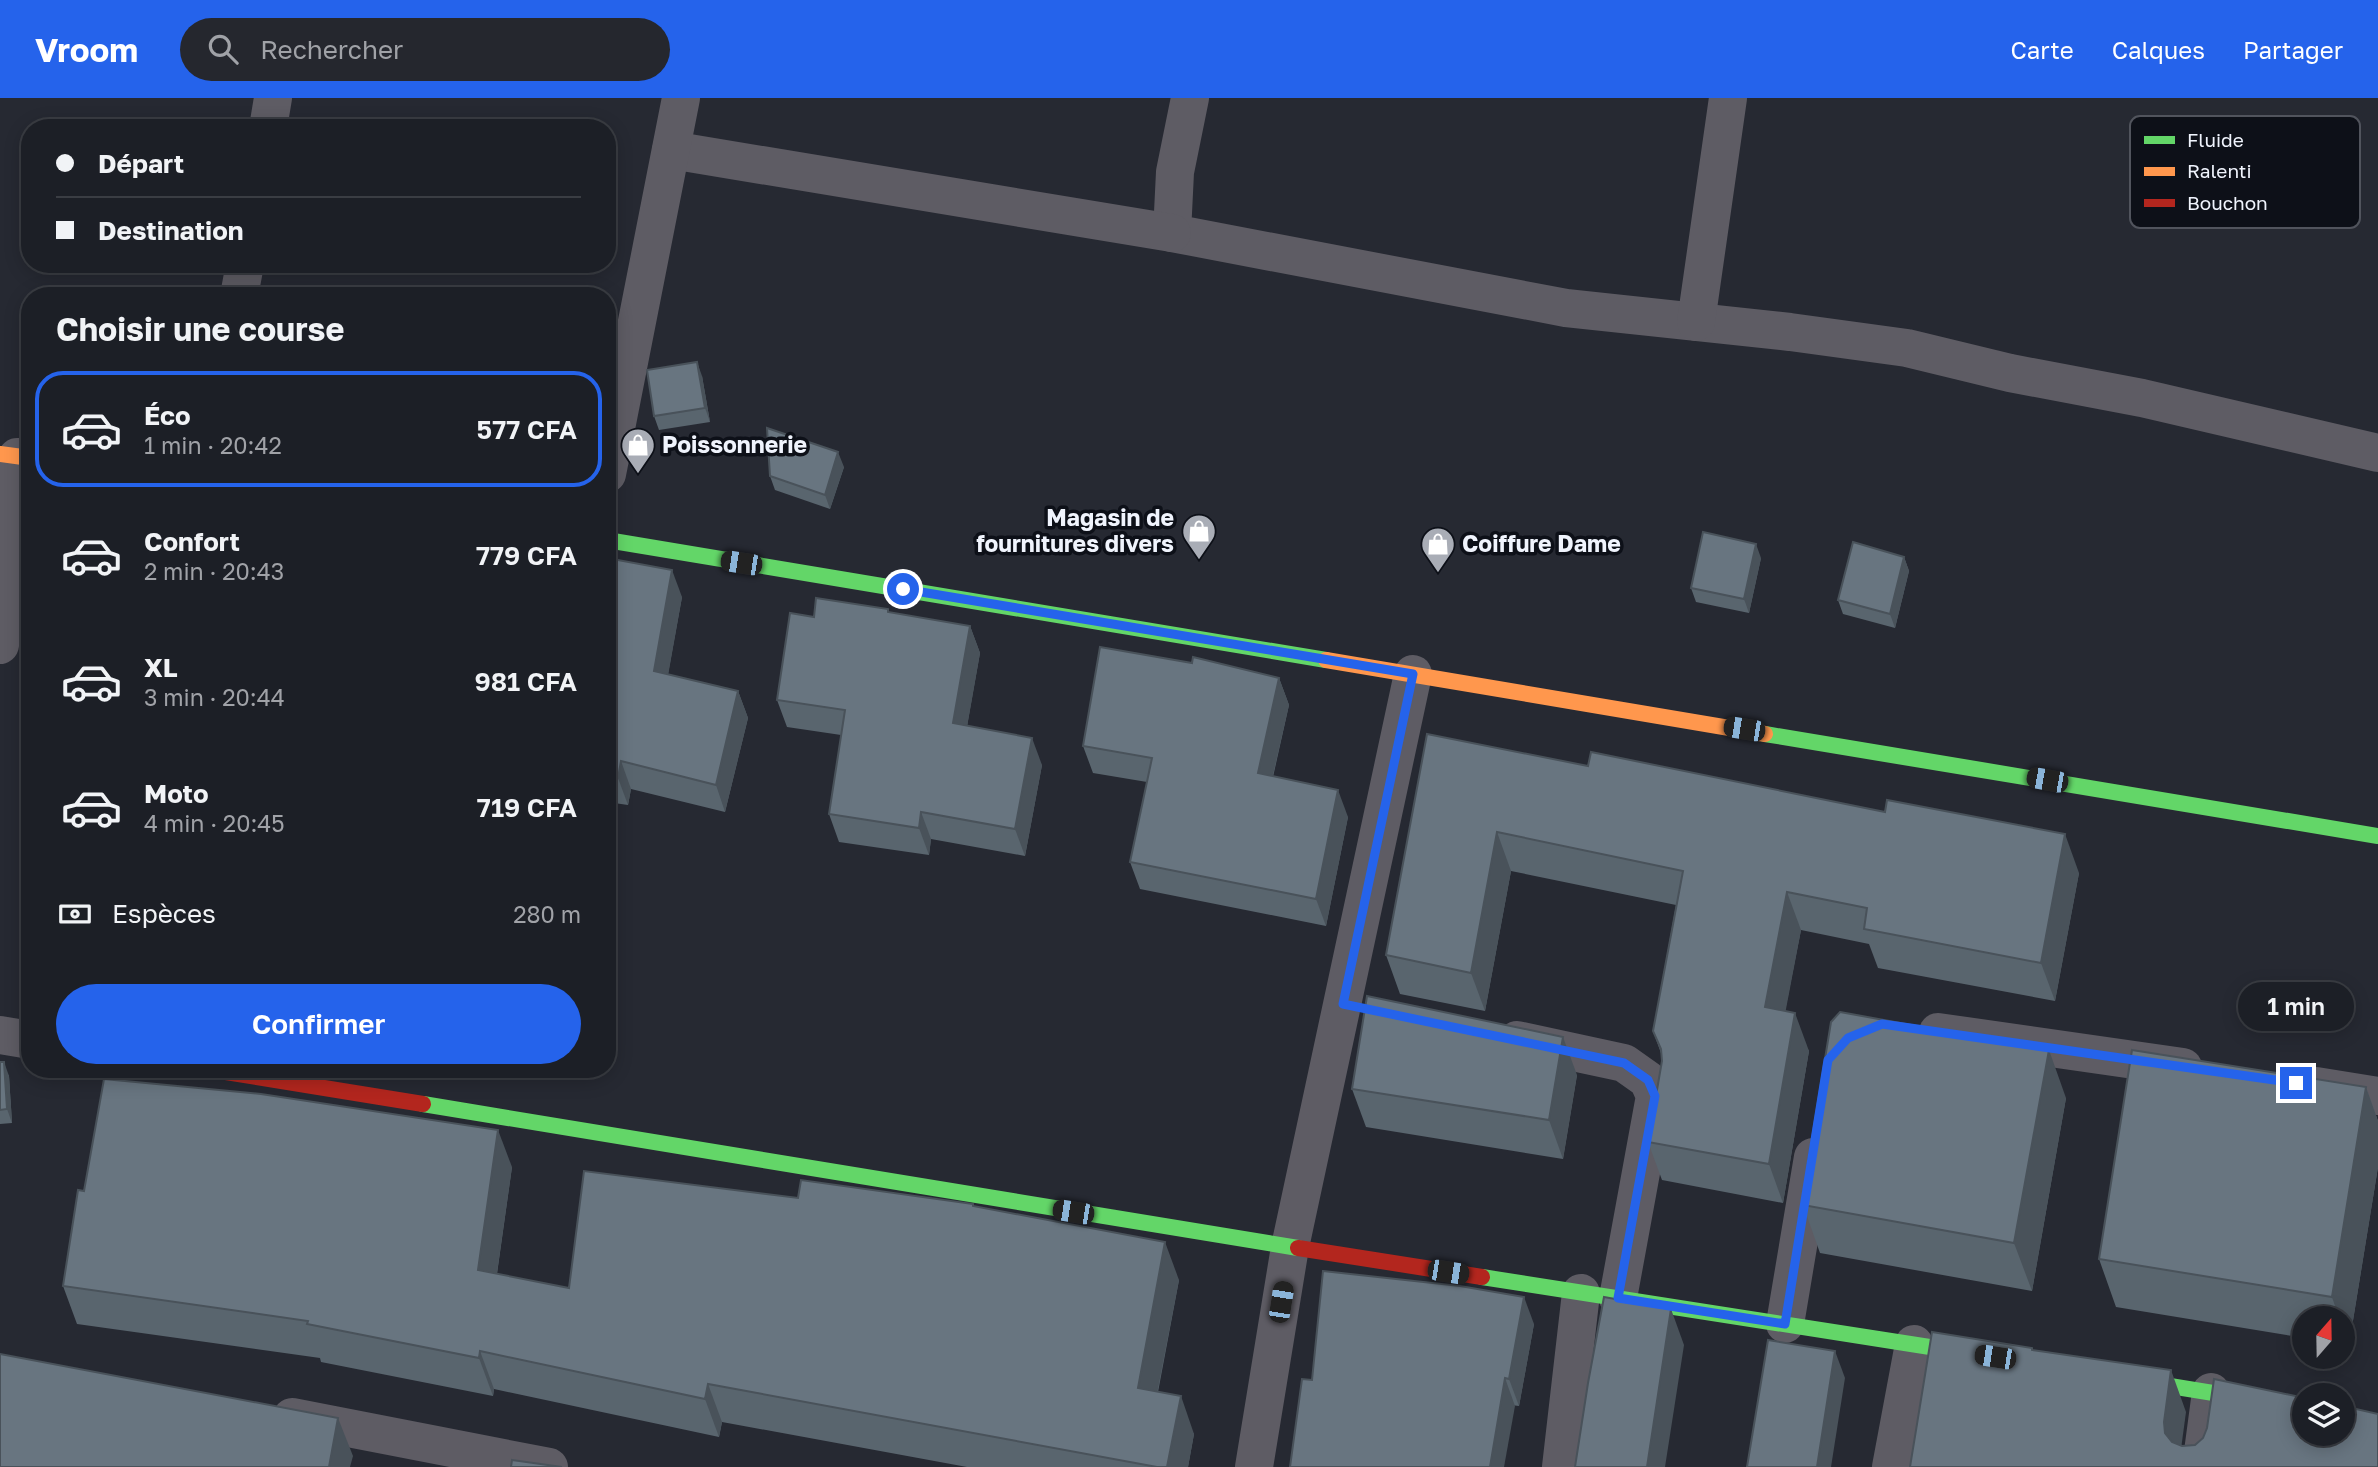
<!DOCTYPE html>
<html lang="fr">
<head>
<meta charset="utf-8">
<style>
  body { margin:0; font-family:"Golos Text",sans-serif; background:#25272e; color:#f1f3f6; height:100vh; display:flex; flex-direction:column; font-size:26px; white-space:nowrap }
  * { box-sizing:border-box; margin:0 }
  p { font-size:23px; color:#a0a2a7 }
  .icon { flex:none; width:38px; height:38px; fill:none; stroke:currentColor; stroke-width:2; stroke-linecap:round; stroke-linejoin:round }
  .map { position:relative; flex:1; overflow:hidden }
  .details { position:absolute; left:21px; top:189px; width:595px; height:791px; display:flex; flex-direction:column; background:#1c1f26; border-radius:28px; box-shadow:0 4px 18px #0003,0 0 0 2px #3a3d43 }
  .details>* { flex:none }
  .guide { position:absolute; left:21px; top:21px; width:595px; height:154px; border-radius:28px; box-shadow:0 4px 18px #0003,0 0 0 2px #3a3d43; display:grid; align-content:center; height:154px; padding:0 35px; background:#1c1f26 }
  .needle { width:46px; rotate:20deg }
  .tools { position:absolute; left:2292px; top:1208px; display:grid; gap:14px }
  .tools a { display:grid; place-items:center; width:63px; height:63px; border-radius:50%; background:#1c1f26; box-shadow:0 4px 18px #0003,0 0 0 2px #3a3d43; font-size:35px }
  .end { position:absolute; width:32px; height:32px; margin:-16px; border:9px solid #2563eb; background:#fff; box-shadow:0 0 0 4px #fff }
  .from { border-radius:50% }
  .bubble { position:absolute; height:49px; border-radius:24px; background:#1c1f26; box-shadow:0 4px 18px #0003,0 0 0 2px #3a3d43; font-size:23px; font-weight:600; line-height:49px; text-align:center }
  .car { position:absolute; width:21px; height:42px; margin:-21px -10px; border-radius:9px; box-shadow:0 0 5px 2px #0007; background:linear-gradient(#222 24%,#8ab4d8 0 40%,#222 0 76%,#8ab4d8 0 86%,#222 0) }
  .guide b { display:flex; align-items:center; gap:24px; height:66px; font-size:26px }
  .guide b+b { border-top:2px solid #3a3d43 }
  .guide i { width:18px; height:18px; background:#f1f3f6 }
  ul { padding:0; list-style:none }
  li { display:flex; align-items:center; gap:21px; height:116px; margin:0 14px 10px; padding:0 21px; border:4px solid transparent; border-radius:28px }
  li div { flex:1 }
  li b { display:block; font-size:26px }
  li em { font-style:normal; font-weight:600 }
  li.selected { border-color:#2563eb }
  li>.icon { width:63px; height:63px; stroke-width:1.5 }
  h2 { padding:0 35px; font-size:32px; line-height:84px }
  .pay { display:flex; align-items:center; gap:18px; height:77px; padding:0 35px; font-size:26px }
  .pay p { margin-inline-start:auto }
  .button { display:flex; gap:14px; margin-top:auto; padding:14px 35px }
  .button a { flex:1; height:80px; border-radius:42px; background:#2563eb; color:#fff; font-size:28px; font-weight:600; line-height:80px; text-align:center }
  header { display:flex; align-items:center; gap:42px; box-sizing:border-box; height:98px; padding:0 35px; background:#2563eb; color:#fff }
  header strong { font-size:33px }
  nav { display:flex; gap:38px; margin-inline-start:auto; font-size:24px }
  .search { width:490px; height:63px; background:#25272e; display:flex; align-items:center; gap:18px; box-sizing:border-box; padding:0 24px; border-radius:38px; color:#a0a2a7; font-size:26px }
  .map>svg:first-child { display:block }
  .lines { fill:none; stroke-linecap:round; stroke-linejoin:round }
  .street { stroke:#5e5c64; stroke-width:38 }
  .fast { stroke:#63d668; stroke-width:16 }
  .slow { stroke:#ff974d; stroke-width:16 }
  .jam { stroke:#b3261e; stroke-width:16 }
  .wall { fill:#59656e }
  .shaded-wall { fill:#49525a }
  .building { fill:#687580; stroke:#49525a; stroke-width:2 }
  .route { stroke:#2563eb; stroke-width:9 }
  .labels { text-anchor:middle; stroke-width:7; stroke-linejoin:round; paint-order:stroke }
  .poi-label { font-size:23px; font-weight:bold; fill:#f0f4fd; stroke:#0d1018; text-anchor:start }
  .key { fill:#0d1018; stroke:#51545d; stroke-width:2 }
  .key-label { font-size:19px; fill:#f0f4fd }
</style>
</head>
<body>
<header>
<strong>Vroom</strong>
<div class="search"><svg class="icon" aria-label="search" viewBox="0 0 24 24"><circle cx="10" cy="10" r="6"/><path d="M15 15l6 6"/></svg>Rechercher</div>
<nav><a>Carte</a><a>Calques</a><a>Partager</a></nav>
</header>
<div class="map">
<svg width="2378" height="1369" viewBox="0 0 2378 1369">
  <rect width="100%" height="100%" fill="#262932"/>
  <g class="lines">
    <g class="street">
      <path d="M 1190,0 L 1175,74 L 1172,135 L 1566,210 L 1790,234 L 1907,250 L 2010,275 L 2142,300 L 2378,355"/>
      <path d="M 268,30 L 273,0"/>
      <path d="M 671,52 L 1172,135"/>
      <path d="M 239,198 L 245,166"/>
      <path d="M 1696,224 L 1728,0"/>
      <path d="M 607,376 L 681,0"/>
      <path d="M 0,547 L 17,359"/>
      <path d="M 1938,934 L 2183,969"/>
      <path d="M 0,937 L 30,942"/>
      <path d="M 1517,942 L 1624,965 L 1648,982 L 1655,998 L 1618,1200"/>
      <path d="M 2316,988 L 2378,998"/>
      <path d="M 1785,1226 L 1813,1059"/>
      <path d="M 292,1319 L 549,1369"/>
      <path d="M 1254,1369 L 1290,1149 L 1413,576"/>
      <path d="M 1561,1369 L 1581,1195"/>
      <path d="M 1891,1369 L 1914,1246"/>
      <path d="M 2201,1369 L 2211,1294"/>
    </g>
    <g class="fast">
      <path d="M 607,442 L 1326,562"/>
      <path d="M 1765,636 L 2378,738"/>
      <path d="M 423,1006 L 1298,1150"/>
      <path d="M 1482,1179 L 1981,1257"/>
      <path d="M 2127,1281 L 2305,1310"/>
    </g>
    <g class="slow">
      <path d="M 0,356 L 30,360"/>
      <path d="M 1326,562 L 1765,636"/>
    </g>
    <g class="jam">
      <path d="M 207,971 L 423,1006"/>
      <path d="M 1298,1150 L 1482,1179"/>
    </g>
  </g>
  <g class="wall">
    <path d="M 702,278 L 710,324 L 659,332 L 654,318 Z"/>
    <path d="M 844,369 L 830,411 L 775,392 L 770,378 Z"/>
    <path d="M 1904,459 L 1909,473 L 1895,530 L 1843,516 L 1838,502 Z"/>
    <path d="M 607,460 L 682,499 L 668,576 L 738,593 L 748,620 L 725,714 L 631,691 L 628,707 L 607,704 Z"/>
    <path d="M 1761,460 L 1749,515 L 1696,504 L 1691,490 Z"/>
    <path d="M 889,514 L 970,528 L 980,555 L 967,628 L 1042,667 L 1025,758 L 931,741 L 929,757 L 839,744 L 829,716 L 841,637 L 787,629 L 777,602 L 814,519 Z"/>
    <path d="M 1192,565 L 1279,580 L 1289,607 L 1273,679 L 1348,719 L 1326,828 L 1140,791 L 1130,764 L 1147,684 L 1093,675 L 1083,648 Z"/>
    <path d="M 1427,636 L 2079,775 L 2055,903 L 1878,870 L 1869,846 L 1801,832 L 1785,913 L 1809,953 L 1783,1105 L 1662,1082 L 1648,1044 L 1662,963 L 1662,958 L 1653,933 L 1676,807 L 1511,773 L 1485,913 L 1400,896 L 1386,857 Z"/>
    <path d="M 0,964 L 9,978 L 12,1025 L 0,1026 Z"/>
    <path d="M 1577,977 L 1563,1061 L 1366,1029 L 1352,991 Z"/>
    <path d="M 2366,989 L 2378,1023 L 2378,1069 L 2349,1247 L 2343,1246 L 2343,1220 L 2305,1220 L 2305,1240 L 2116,1209 L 2099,1161 Z"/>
    <path d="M 2066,1000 L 2032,1193 L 1820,1155 L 1803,1107 L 1810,1069 L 1808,1065 Z"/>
    <path d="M 512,1069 L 497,1176 L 569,1190 L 798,1100 L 973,1106 L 974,1108 L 1179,1182 L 1158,1294 L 1194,1336 L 1188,1369 L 967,1369 L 722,1324 L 719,1339 L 494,1291 L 493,1298 L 321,1264 L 320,1260 L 77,1226 L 63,1188 L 84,1093 Z"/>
    <path d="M 1534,1226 L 1519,1308 L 1312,1282 Z"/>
  </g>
  <g class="shaded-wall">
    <path d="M 697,264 L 702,278 L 710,324 L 705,310 Z"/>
    <path d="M 838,354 L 844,369 L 830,411 L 825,397 Z"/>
    <path d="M 1756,446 L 1761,460 L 1749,515 L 1744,501 Z"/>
    <path d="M 1904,459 L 1909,473 L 1895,530 L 1890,516 Z"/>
    <path d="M 672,472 L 682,499 L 664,600 L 654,573 Z"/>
    <path d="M 970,528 L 980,555 L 963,652 L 953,625 Z"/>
    <path d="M 1279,580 L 1289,607 L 1267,703 L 1258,675 Z"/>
    <path d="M 738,593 L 748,620 L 725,714 L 716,687 Z"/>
    <path d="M 1032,640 L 1042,667 L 1025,758 L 1015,731 Z"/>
    <path d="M 621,663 L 631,691 L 628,707 L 618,680 Z"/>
    <path d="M 1338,692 L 1348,719 L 1326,828 L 1316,801 Z"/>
    <path d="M 921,714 L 931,741 L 929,757 L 919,730 Z"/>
    <path d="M 1497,734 L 1511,773 L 1485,913 L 1471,875 Z"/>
    <path d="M 2065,736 L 2079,775 L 2055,903 L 2041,865 Z"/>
    <path d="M 1787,794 L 1801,832 L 1779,948 L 1765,909 Z"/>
    <path d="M 1795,915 L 1809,953 L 1783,1105 L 1769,1066 Z"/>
    <path d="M 1563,939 L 1577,977 L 1563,1061 L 1549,1022 Z"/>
    <path d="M 2049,952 L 2066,1000 L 2032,1193 L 2014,1145 Z"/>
    <path d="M 4,964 L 9,978 L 12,1025 L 7,1011 Z"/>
    <path d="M 2366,989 L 2378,1023 L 2378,1069 L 2349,1247 L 2343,1230 L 2343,1220 L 2339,1220 L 2332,1199 Z"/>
    <path d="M 498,1032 L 512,1069 L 492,1210 L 478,1172 Z"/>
    <path d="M 1165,1144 L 1179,1182 L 1151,1327 L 1138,1290 Z"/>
    <path d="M 1524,1199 L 1534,1226 L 1519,1308 L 1509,1281 Z"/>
    <path d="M 1671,1211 L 1684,1247 L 1665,1369 L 1647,1369 Z"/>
    <path d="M 480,1253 L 494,1291 L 493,1298 L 479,1260 Z"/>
    <path d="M 1835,1253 L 1845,1280 L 1831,1369 L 1817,1369 Z"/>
    <path d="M 2171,1272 L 2186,1314 L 2179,1366 L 2165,1335 L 2164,1324 Z"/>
    <path d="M 1505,1280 L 1515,1308 L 1504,1369 L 1490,1369 Z"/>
    <path d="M 708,1286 L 722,1324 L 719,1339 L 705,1301 Z"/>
    <path d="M 1181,1298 L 1194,1336 L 1188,1369 L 1167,1369 Z"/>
    <path d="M 338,1320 L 353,1358 L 350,1369 L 329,1369 Z"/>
  </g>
  <g class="building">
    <path d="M 697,264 L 705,310 L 654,318 L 647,272 Z"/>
    <path d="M 767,330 L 838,354 L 825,397 L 770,378 Z"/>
    <path d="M 1703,434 L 1756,446 L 1744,501 L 1691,490 Z"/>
    <path d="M 1853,444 L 1904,459 L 1890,516 L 1838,502 Z"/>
    <path d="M 607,460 L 672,472 L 654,573 L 738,593 L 716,687 L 621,663 L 618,680 L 607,678 Z"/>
    <path d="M 816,500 L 888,511 L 888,514 L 970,528 L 953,625 L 1032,640 L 1015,731 L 921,714 L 919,730 L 829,716 L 845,612 L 777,602 L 790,515 L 814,519 Z"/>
    <path d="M 1100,549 L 1192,565 L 1193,559 L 1279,580 L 1258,675 L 1338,692 L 1316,801 L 1130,764 L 1152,660 L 1083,648 Z"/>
    <path d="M 1427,636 L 1588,668 L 1591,654 L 1885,714 L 1887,702 L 2065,736 L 2041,865 L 1864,831 L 1867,810 L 1787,794 L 1765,909 L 1795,915 L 1769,1066 L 1648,1044 L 1662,963 L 1661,951 L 1653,933 L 1683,773 L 1497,734 L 1471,875 L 1386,857 Z"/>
    <path d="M 1367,898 L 1563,939 L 1549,1022 L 1352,991 Z"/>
    <path d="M 1840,914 L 2049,952 L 2014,1145 L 1803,1107 L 1810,1065 L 1808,1065 L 1831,924 Z"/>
    <path d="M 2132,952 L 2366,989 L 2332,1199 L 2099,1161 Z"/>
    <path d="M 0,964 L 4,964 L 7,1011 L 0,1012 Z"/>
    <path d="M 104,981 L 261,996 L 498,1032 L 478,1172 L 569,1190 L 584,1073 L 798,1100 L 801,1082 L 973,1106 L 973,1108 L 1165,1144 L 1138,1290 L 1181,1298 L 1167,1369 L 1157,1369 L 708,1286 L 705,1301 L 480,1253 L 479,1260 L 307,1226 L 308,1223 L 63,1188 L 78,1092 L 84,1093 Z"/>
    <path d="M 1323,1173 L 1460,1188 L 1524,1199 L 1509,1281 L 1505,1280 L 1490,1369 L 1290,1369 L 1302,1281 L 1312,1282 Z"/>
    <path d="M 1604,1199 L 1671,1211 L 1647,1369 L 1575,1369 L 1588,1285 Z"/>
    <path d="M 1932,1234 L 2032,1250 L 2032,1252 L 2171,1272 L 2164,1324 L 2165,1335 L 2172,1344 L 2182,1348 L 2195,1347 L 2203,1340 L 2207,1330 L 2214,1281 L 2305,1300 L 2305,1335 L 2343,1335 L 2343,1308 L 2378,1316 L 2378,1369 L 1910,1369 Z"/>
    <path d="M 1768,1242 L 1835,1253 L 1817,1369 L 1747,1369 Z"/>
    <path d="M 0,1256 L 338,1320 L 329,1369 L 0,1369 Z"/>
    <path d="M 512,1362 L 562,1369 L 511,1369 Z"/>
  </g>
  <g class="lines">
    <path class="route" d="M 903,491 L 1413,576 L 1343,906 L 1624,965 L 1648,982 L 1655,998 L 1618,1200 L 1785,1226 L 1828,962 L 1848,940 L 1882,926 L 2296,985"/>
  </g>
  <defs>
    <g id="shop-pin" transform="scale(1.75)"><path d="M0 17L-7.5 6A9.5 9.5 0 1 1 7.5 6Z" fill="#a9adb6" stroke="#0d1018"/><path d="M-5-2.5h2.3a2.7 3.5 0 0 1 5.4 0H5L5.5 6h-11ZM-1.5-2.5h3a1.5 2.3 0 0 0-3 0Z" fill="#fff"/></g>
  </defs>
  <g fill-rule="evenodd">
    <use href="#shop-pin" x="638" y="347"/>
    <use href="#shop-pin" x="1199" y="433"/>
    <use href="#shop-pin" x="1438" y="446"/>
  </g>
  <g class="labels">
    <g class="poi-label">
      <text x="662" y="355">Poissonnerie</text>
      <text x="1174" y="428" text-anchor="end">Magasin de<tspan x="1174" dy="26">fournitures divers</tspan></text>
      <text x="1462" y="454">Coiffure Dame</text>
    </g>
  </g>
  <rect x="2130" y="18" width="230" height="112" rx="10" class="key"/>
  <rect x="2144" y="38" width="31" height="8" fill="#63d668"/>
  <rect x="2144" y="69" width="31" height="9" fill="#ff974d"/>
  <rect x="2144" y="101" width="31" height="8" fill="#b3261e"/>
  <g class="key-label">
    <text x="2187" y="49">Fluide</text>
    <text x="2187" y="80">Ralenti</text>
    <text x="2187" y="112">Bouchon</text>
  </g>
</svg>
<div class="tools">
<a><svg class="needle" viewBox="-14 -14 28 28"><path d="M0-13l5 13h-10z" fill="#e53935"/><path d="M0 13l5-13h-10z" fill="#a0a2a7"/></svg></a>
<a><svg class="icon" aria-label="layers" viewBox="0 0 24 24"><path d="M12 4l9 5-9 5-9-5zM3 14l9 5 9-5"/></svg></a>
</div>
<i class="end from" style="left:903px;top:491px"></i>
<i class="end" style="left:2296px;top:985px"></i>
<div class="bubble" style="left:2238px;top:884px;width:116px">1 min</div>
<i class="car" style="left:741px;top:465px;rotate:279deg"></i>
<i class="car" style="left:1744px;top:631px;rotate:279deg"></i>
<i class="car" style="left:2047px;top:682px;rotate:280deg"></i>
<i class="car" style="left:1073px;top:1114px;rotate:279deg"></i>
<i class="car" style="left:1448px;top:1174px;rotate:99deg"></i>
<i class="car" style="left:1281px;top:1204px;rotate:9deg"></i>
<i class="car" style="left:1995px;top:1259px;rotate:279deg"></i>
<div class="guide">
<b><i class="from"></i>Départ</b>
<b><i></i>Destination</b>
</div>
<section class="details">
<h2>Choisir une course</h2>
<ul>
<li class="selected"><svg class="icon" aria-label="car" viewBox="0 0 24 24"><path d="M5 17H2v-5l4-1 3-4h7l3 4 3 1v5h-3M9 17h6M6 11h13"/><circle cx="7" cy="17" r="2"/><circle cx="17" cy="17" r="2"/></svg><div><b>Éco</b><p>1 min · 20:42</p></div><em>577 CFA</em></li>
<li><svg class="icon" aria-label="car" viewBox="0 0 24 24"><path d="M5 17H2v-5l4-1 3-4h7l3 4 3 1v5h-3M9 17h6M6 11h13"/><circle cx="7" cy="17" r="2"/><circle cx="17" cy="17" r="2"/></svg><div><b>Confort</b><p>2 min · 20:43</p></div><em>779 CFA</em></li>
<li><svg class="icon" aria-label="car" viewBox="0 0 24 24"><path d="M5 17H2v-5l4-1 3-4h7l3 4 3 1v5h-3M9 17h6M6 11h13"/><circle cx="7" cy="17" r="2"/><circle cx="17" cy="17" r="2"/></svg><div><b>XL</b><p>3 min · 20:44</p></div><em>981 CFA</em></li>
<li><svg class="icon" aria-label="car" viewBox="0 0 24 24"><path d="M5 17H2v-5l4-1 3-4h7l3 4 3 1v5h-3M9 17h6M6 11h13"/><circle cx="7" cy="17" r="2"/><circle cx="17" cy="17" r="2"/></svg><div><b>Moto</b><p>4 min · 20:45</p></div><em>719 CFA</em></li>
</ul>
<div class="pay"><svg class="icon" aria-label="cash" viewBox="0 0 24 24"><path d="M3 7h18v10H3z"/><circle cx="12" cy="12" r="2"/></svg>Espèces<p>280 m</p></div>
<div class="button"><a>Confirmer</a></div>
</section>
</div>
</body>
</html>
